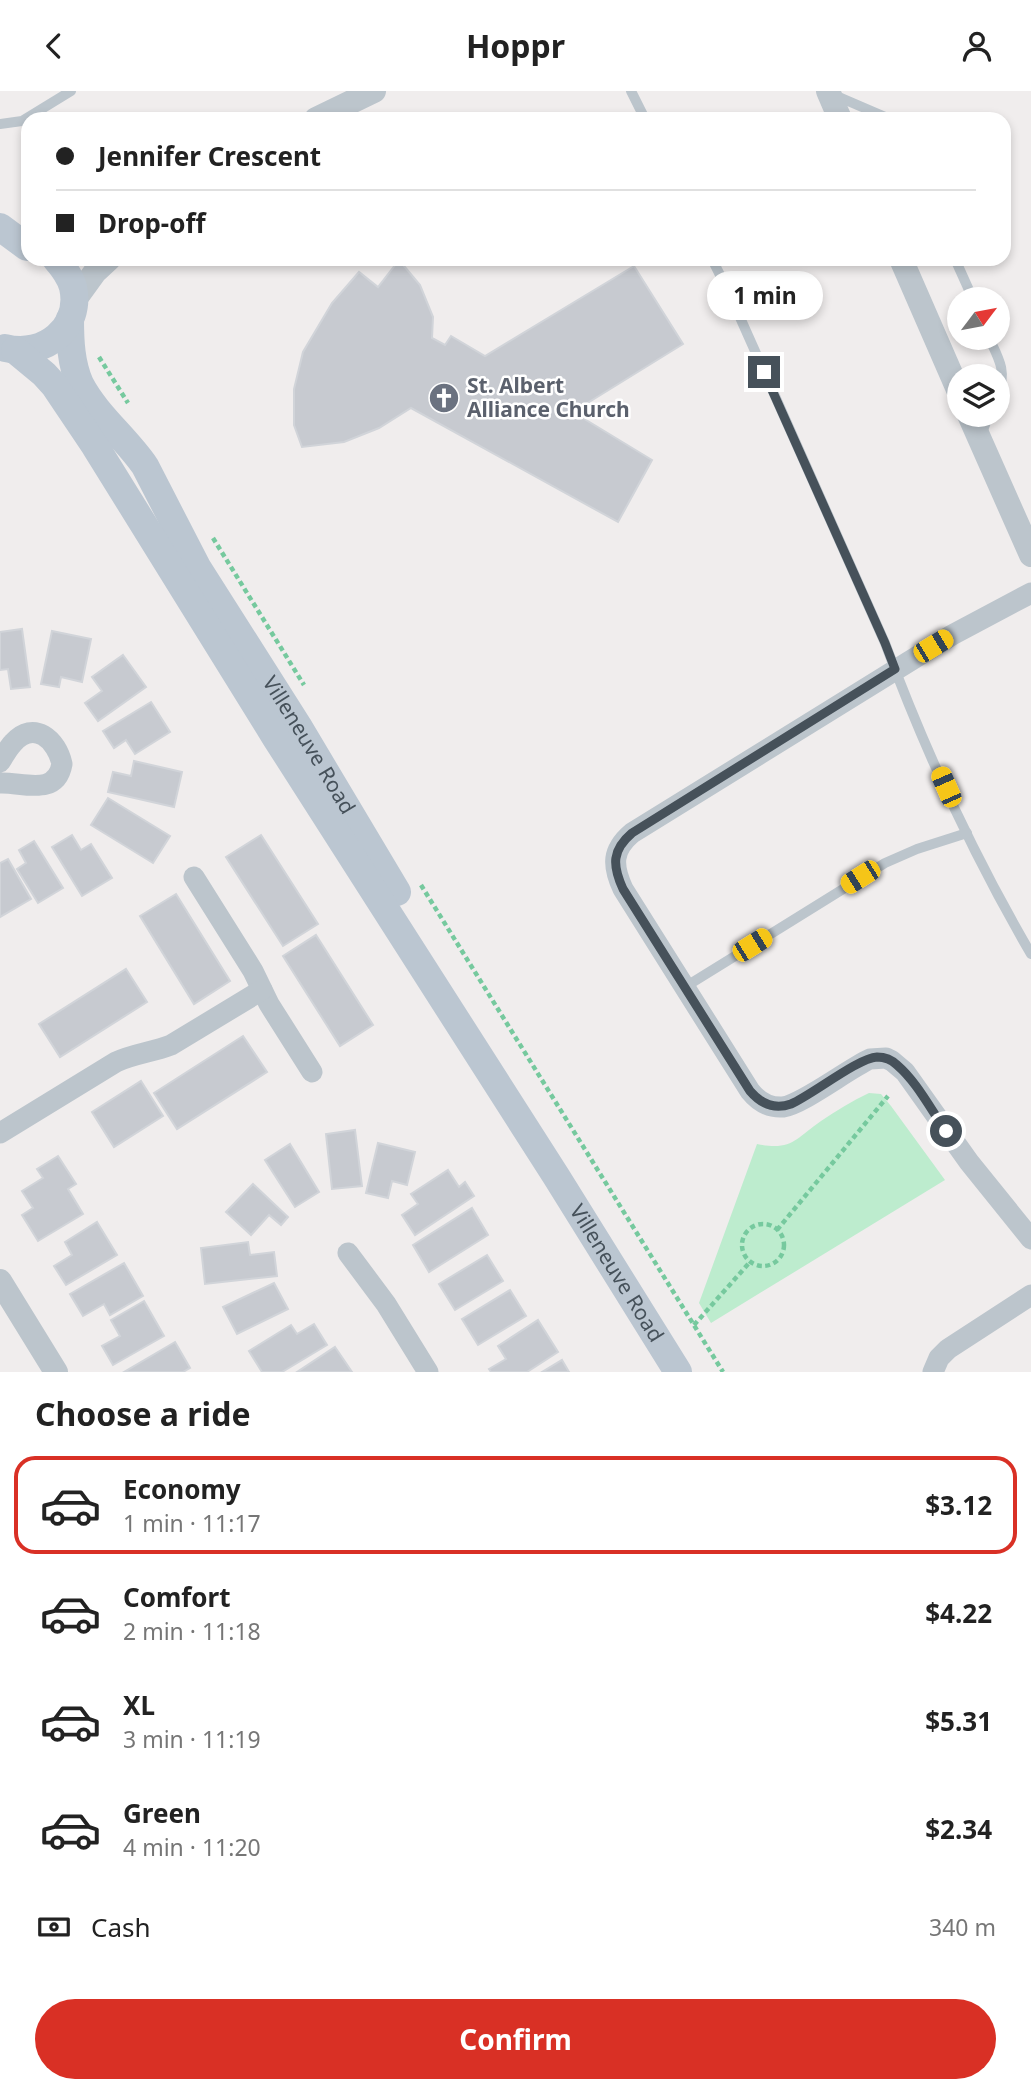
<!DOCTYPE html>
<html lang="en">
<head>
<meta charset="utf-8">
<style>
  body { margin:0; font-family:"Noto Sans",sans-serif; background:#f6f6f6; color:#222; height:100vh; display:flex; flex-direction:column; font-size:26px; white-space:nowrap }
  * { box-sizing:border-box; margin:0 }
  p { font-size:23px; color:#767676 }
  .icon { flex:none; width:38px; height:38px; fill:none; stroke:currentColor; stroke-width:2; stroke-linecap:round; stroke-linejoin:round }
  .map { position:relative; height:1281px; overflow:hidden }
  .panel { display:flex; flex-direction:column; background:#fff; flex:1 }
  .panel>* { flex:none }
  .top-card { position:absolute; left:21px; top:21px; width:990px; height:154px; border-radius:21px; box-shadow:0 4px 10px #0003; display:grid; align-content:center; height:154px; padding:0 35px; background:#fff }
  .needle { width:46px; rotate:58deg }
  .tools { position:absolute; left:947px; top:196px; display:grid; gap:14px }
  .tools a { display:grid; place-items:center; width:63px; height:63px; border-radius:50%; background:#fff; box-shadow:0 4px 10px #0003; font-size:35px }
  .end { position:absolute; width:32px; height:32px; margin:-16px; border:9px solid #46515a; background:#fff; box-shadow:0 0 0 4px #fff }
  .from { border-radius:50% }
  .bubble { position:absolute; height:49px; border-radius:24px; background:#fff; box-shadow:0 4px 10px #0003; font-size:23px; font-weight:700; line-height:49px; text-align:center }
  .car { position:absolute; width:21px; height:42px; margin:-21px -10px; border-radius:9px; box-shadow:0 0 5px 2px #0007; background:linear-gradient(#f5c518 24%,#345 0 40%,#f5c518 0 76%,#345 0 86%,#f5c518 0) }
  .top-card b { display:flex; align-items:center; gap:24px; height:66px; font-size:26px }
  .top-card b+b { border-top:2px solid #e0e0e0 }
  .top-card i { width:18px; height:18px; background:#222 }
  ul { padding:0; list-style:none }
  li { display:flex; align-items:center; gap:21px; height:98px; margin:0 14px 10px; padding:0 21px; border:4px solid transparent; border-radius:21px }
  li div { flex:1 }
  li b { display:block; font-size:26px }
  li em { font-style:normal; font-weight:700 }
  li.on { border-color:#d93025 }
  li>.icon { width:63px; height:63px; stroke-width:1.5 }
  h2 { padding:0 35px; font-size:32px; line-height:84px }
  .pay { display:flex; align-items:center; gap:18px; height:77px; padding:0 35px; font-size:26px }
  .pay p { margin-inline-start:auto }
  .button { display:flex; gap:14px; margin-top:auto; padding:14px 35px }
  .button a { flex:1; height:80px; border-radius:42px; background:#d93025; color:#fff; font-size:28px; font-weight:700; line-height:80px; text-align:center }
  header { display:flex; justify-content:space-between; align-items:center; height:91px; padding:0 35px; background:#fff; font-size:32px; font-weight:700 }
  .map>svg:first-child { display:block }
  .green { fill:#bdecce }
  .building { fill:#c7cad0; stroke:#d1d4d9; stroke-width:2 }
  .lines { fill:none; stroke-linecap:round; stroke-linejoin:round }
  .path { stroke:#76c99e; stroke-width:4.5; stroke-dasharray:5 3.5; stroke-linecap:butt }
  .service { stroke:#bcc5cc; stroke-width:10 }
  .minor { stroke:#bcc5cc; stroke-width:21 }
  .tertiary { stroke:#bcc5cc; stroke-width:24 }
  .secondary { stroke:#bbc6d1; stroke-width:28 }
  .route { stroke:#46515a; stroke-width:9 }
  .labels { text-anchor:middle; stroke-width:5; stroke-linejoin:round; paint-order:stroke }
  .worship-label { font-size:21px; font-weight:bold; fill:#5b616d; stroke:#fff; text-anchor:start }
  .street-label { font-size:21px; fill:#46515a; stroke:#fff }
</style>
</head>
<body>
<header><svg class="icon" aria-label="back" viewBox="0 0 24 24"><path d="M15 5l-7 7 7 7"/></svg>Hoppr<svg class="icon" aria-label="person" viewBox="0 0 24 24"><circle cx="12" cy="8" r="4"/><path d="M4 21q1-7 8-7t8 7"/></svg></header>
<div class="map">
<svg width="1031" height="1281" viewBox="0 0 1031 1281">
  <rect width="100%" height="100%" fill="#f0eded"/>
  <path class="green" d="M 869,1002 L 881,1003 L 891,1015 L 945,1089 L 711,1232 L 699,1212 L 757,1053 C 792,1060 795,1048 821,1030 C 836,1020 852,1010 869,1002 Z"/>
  <g class="building">
    <path d="M 399,169 L 420,194 L 433,226 L 432,247 L 445,254 L 451,245 L 485,265 L 634,175 L 683,253 L 573,321 L 652,369 L 618,431 L 411,317 L 379,337 L 344,351 L 302,356 L 294,334 L 294,298 L 303,261 L 332,212 L 359,181 L 378,196 Z"/>
    <path d="M 22,538 L 30,596 L 11,598 L 8,578 L 0,579 L 0,541 Z"/>
    <path d="M 52,540 L 91,548 L 82,591 L 61,586 L 59,596 L 41,593 Z"/>
    <path d="M 123,564 L 146,596 L 98,630 L 85,612 L 102,600 L 92,586 Z"/>
    <path d="M 151,611 L 170,641 L 135,663 L 126,649 L 114,657 L 103,640 Z"/>
    <path d="M 134,670 L 182,681 L 174,716 L 108,701 L 113,681 L 131,685 Z"/>
    <path d="M 108,707 L 170,745 L 153,772 L 91,734 Z"/>
    <path d="M 72,744 L 81,759 L 91,753 L 112,787 L 82,805 L 52,756 Z"/>
    <path d="M 261,744 L 318,833 L 283,855 L 226,766 Z"/>
    <path d="M 34,750 L 63,797 L 38,812 L 17,778 L 26,772 L 19,759 Z"/>
    <path d="M 8,768 L 31,808 L 0,826 L 0,772 Z"/>
    <path d="M 176,803 L 230,890 L 194,913 L 140,825 Z"/>
    <path d="M 316,844 L 373,934 L 340,955 L 283,865 Z"/>
    <path d="M 126,878 L 147,911 L 60,966 L 39,933 Z"/>
    <path d="M 243,945 L 267,981 L 177,1038 L 154,1002 Z"/>
    <path d="M 141,990 L 163,1025 L 114,1056 L 92,1021 Z"/>
    <path d="M 355,1039 L 362,1095 L 332,1098 L 326,1043 Z"/>
    <path d="M 378,1052 L 415,1061 L 407,1094 L 392,1090 L 388,1107 L 366,1102 Z"/>
    <path d="M 290,1053 L 319,1101 L 295,1116 L 265,1069 Z"/>
    <path d="M 58,1065 L 76,1093 L 68,1098 L 83,1123 L 38,1150 L 22,1124 L 33,1117 L 22,1100 L 43,1087 L 37,1078 Z"/>
    <path d="M 448,1079 L 459,1096 L 465,1091 L 474,1105 L 415,1144 L 402,1124 L 418,1113 L 411,1103 Z"/>
    <path d="M 253,1093 L 288,1126 L 281,1134 L 269,1124 L 251,1144 L 226,1121 Z"/>
    <path d="M 472,1117 L 488,1144 L 429,1181 L 413,1154 Z"/>
    <path d="M 97,1131 L 117,1164 L 66,1194 L 54,1175 L 72,1164 L 65,1151 Z"/>
    <path d="M 248,1151 L 250,1164 L 274,1161 L 277,1185 L 205,1193 L 201,1157 Z"/>
    <path d="M 487,1164 L 503,1190 L 455,1219 L 439,1193 Z"/>
    <path d="M 124,1172 L 143,1205 L 110,1224 L 104,1213 L 83,1225 L 70,1203 Z"/>
    <path d="M 274,1192 L 288,1218 L 237,1243 L 223,1216 Z"/>
    <path d="M 510,1199 L 526,1225 L 478,1254 L 462,1228 Z"/>
    <path d="M 144,1210 L 164,1245 L 113,1274 L 102,1255 L 120,1245 L 111,1229 Z"/>
    <path d="M 538,1229 L 558,1261 L 527,1281 L 491,1281 L 489,1278 L 506,1268 L 498,1255 Z"/>
    <path d="M 314,1233 L 327,1254 L 282,1281 L 262,1281 L 249,1260 L 291,1234 L 297,1243 Z"/>
    <path d="M 175,1251 L 190,1277 L 183,1281 L 124,1281 Z"/>
    <path d="M 335,1256 L 352,1281 L 297,1281 Z"/>
    <path d="M 562,1269 L 569,1281 L 542,1281 Z"/>
  </g>
  <g class="lines">
    <g class="path">
      <path d="M 99,266 L 128,312"/>
      <path d="M 213,447 L 304,594"/>
      <path d="M 421,794 L 723,1281"/>
      <circle cx="763" cy="1154" r="21"/>
      <path d="M 777,1139 L 888,1005"/>
      <path d="M 694,1234 L 750,1171"/>
    </g>
    <g class="service">
      <path d="M 631,0 L 645,28"/>
      <path d="M 834,4 L 890,28"/>
      <path d="M 0,33 L 22,30 L 71,0"/>
      <path d="M 712,168 L 730,204 L 885,552 C 924,657 975,767 1031,863"/>
      <path d="M 955,168 L 973,208"/>
      <path d="M 989,247 C 999,268 1007,280 998,303"/>
      <path d="M 981,344 L 989,324"/>
      <path d="M 685,896 L 885,772 L 917,758 L 967,742"/>
    </g>
    <g class="minor">
      <path d="M 1031,502 L 952,544 L 632,742 C 612,759 612,774 623,798 L 750,1000 C 758,1010 769,1017 783,1016 C 803,1013 848,978 870,968 L 886,967 L 892,970 L 905,981 L 969,1071 L 1031,1148"/>
      <path d="M 0,671 C 4,665 8,657 13,652 C 34,628 57,649 62,673 C 56,706 23,691 0,692"/>
      <path d="M 194,786 L 253,880 L 269,913 L 312,981"/>
      <path d="M 0,1042 L 116,971 C 133,963 153,961 171,954 L 262,899"/>
      <path d="M 348,1162 L 386,1213 L 428,1281"/>
      <path d="M 933,1281 L 939,1267 L 948,1258 L 1031,1204"/>
    </g>
    <g class="tertiary">
      <path d="M 828,0 L 840,28"/>
      <path d="M 316,28 L 374,0"/>
      <path d="M 901,168 L 959,301"/>
      <path d="M 74,210 L 95,181 L 109,168"/>
      <path d="M 969,324 L 1031,464"/>
      <path d="M 0,1190 L 56,1281"/>
    </g>
    <g class="secondary">
      <path d="M 0,136 L 27,156"/>
      <path id="s1" d="M 70,228 C 70,250 71,273 80,293 C 96,324 126,347 145,375 L 197,476 L 298,635 L 397,801"/>
      <path d="M 5,257 C 44,267 82,237 73,196 C 70,185 63,176 56,168"/>
      <path id="s2" d="M 15,259 L 44,283 L 54,294 L 95,355 L 276,647 L 556,1085 L 678,1281"/>
    </g>
  </g>
  <g class="lines">
    <path class="route" d="M 764,281 L 885,552 L 895,578 L 632,742 C 612,759 612,774 623,798 L 750,1000 C 761,1013 774,1019 791,1013 C 812,1004 858,967 877,966 C 885,966 892,969 897,974 C 917,991 931,1019 946,1040"/>
  </g>
  <defs>
    <g id="church-disc" transform="scale(1.575)"><circle r="9.5" fill="#6b7280" stroke="#fff"/><path d="M-1.2-6h2.4v3.5h3.3v2.4h-3.3V6h-2.4V-.1h-3.3v-2.4h3.3Z" fill="#fff"/></g>
  </defs>
  <g fill-rule="evenodd">
    <use href="#church-disc" x="444" y="307"/>
  </g>
  <g class="labels">
    <g class="worship-label">
      <text x="467" y="302">St. Albert<tspan x="467" dy="24">Alliance Church</tspan></text>
    </g>
    <g class="street-label">
      <text dy="7" stroke="none"><textPath href="#s1" startOffset="495">Villeneuve Road</textPath></text>
      <text dy="7" stroke="none"><textPath href="#s2" startOffset="1104">Villeneuve Road</textPath></text>
    </g>
  </g>
</svg>
<div class="tools">
<a><svg class="needle" viewBox="-14 -14 28 28"><path d="M0-13l5 13h-10z" fill="#e53935"/><path d="M0 13l5-13h-10z" fill="#767676"/></svg></a>
<a><svg class="icon" aria-label="layers" viewBox="0 0 24 24"><path d="M12 4l9 5-9 5-9-5zM3 14l9 5 9-5"/></svg></a>
</div>
<i class="end from" style="left:946px;top:1040px"></i>
<i class="end" style="left:764px;top:281px"></i>
<div class="bubble" style="left:707px;top:180px;width:116px">1 min</div>
<i class="car" style="left:933px;top:555px;rotate:59deg"></i>
<i class="car" style="left:946px;top:696px;rotate:336deg"></i>
<i class="car" style="left:860px;top:786px;rotate:238deg"></i>
<i class="car" style="left:752px;top:854px;rotate:58deg"></i>
<div class="top-card">
<b><i class="from"></i>Jennifer Crescent</b>
<b><i></i>Drop-off</b>
</div>
</div>
<section class="panel">
<h2>Choose a ride</h2>
<ul>
<li class="on"><svg class="icon" aria-label="car" viewBox="0 0 24 24"><path d="M5 17H2v-5l4-1 3-4h7l3 4 3 1v5h-3M9 17h6M6 11h13"/><circle cx="7" cy="17" r="2"/><circle cx="17" cy="17" r="2"/></svg><div><b>Economy</b><p>1 min · 11:17</p></div><em>$3.12</em></li>
<li><svg class="icon" aria-label="car" viewBox="0 0 24 24"><path d="M5 17H2v-5l4-1 3-4h7l3 4 3 1v5h-3M9 17h6M6 11h13"/><circle cx="7" cy="17" r="2"/><circle cx="17" cy="17" r="2"/></svg><div><b>Comfort</b><p>2 min · 11:18</p></div><em>$4.22</em></li>
<li><svg class="icon" aria-label="car" viewBox="0 0 24 24"><path d="M5 17H2v-5l4-1 3-4h7l3 4 3 1v5h-3M9 17h6M6 11h13"/><circle cx="7" cy="17" r="2"/><circle cx="17" cy="17" r="2"/></svg><div><b>XL</b><p>3 min · 11:19</p></div><em>$5.31</em></li>
<li><svg class="icon" aria-label="car" viewBox="0 0 24 24"><path d="M5 17H2v-5l4-1 3-4h7l3 4 3 1v5h-3M9 17h6M6 11h13"/><circle cx="7" cy="17" r="2"/><circle cx="17" cy="17" r="2"/></svg><div><b>Green</b><p>4 min · 11:20</p></div><em>$2.34</em></li>
</ul>
<div class="pay"><svg class="icon" aria-label="cash" viewBox="0 0 24 24"><path d="M3 7h18v10H3z"/><circle cx="12" cy="12" r="2"/></svg>Cash<p>340 m</p></div>
<div class="button"><a>Confirm</a></div>
</section>
</body>
</html>
